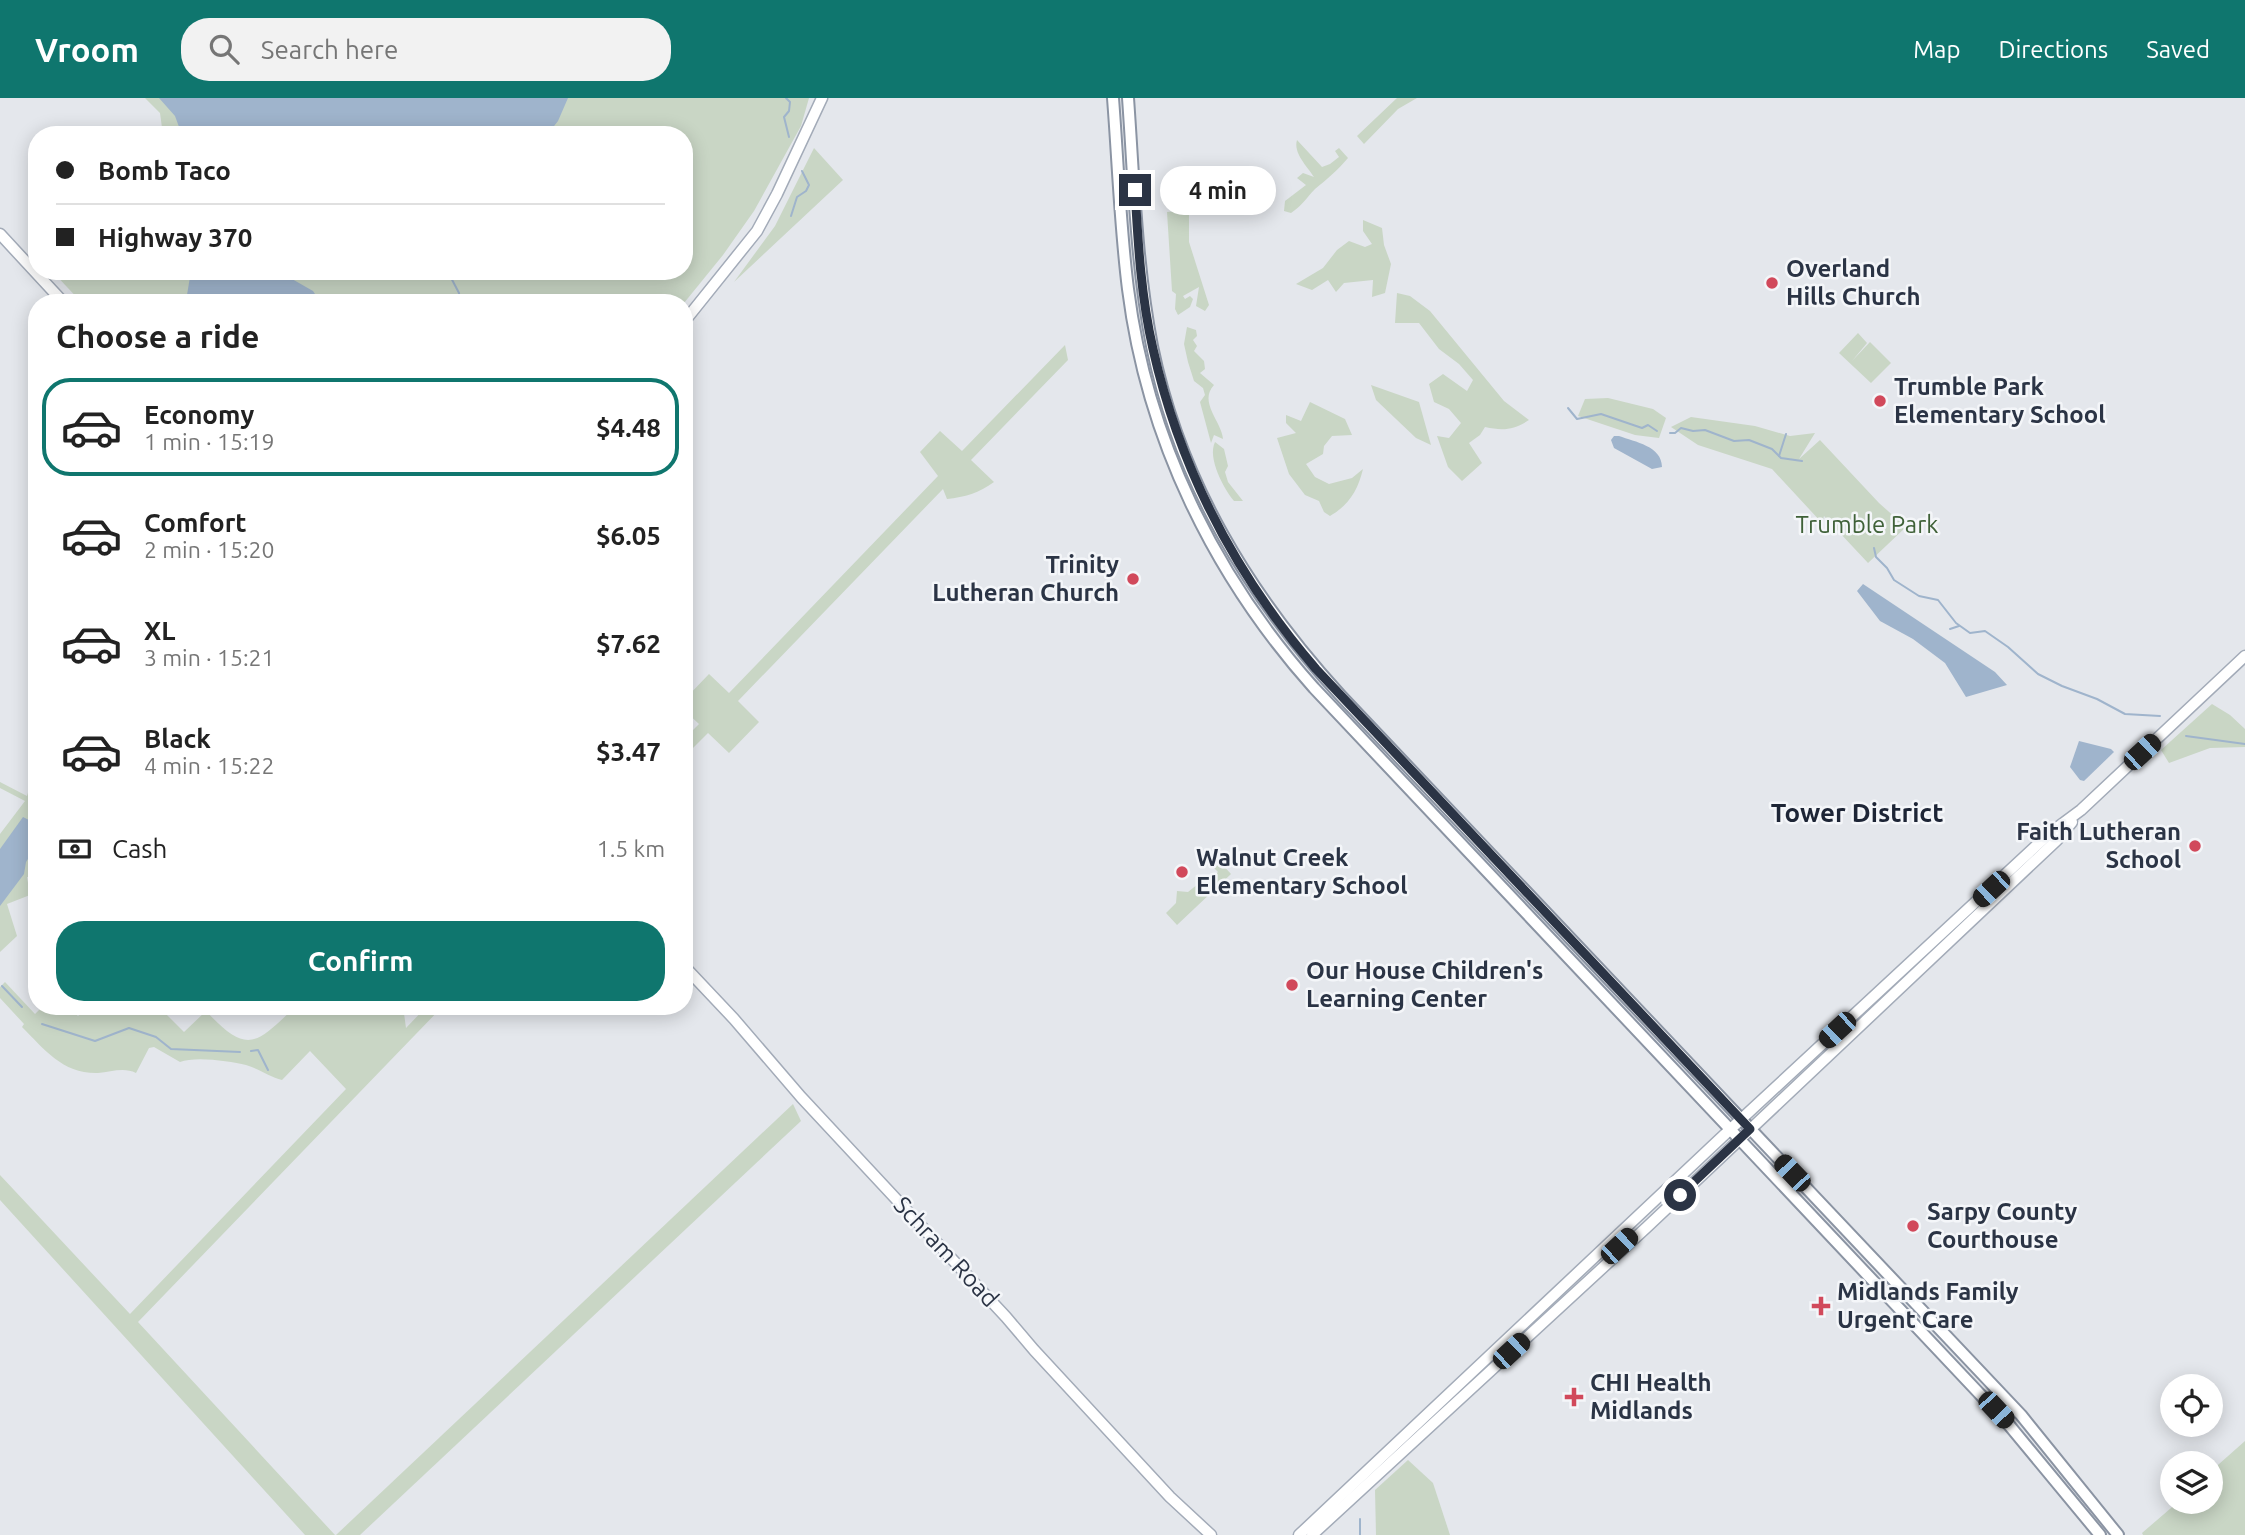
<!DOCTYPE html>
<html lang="en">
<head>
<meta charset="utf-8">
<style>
  body { margin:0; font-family:Ubuntu,sans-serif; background:#f2f2f2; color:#222; height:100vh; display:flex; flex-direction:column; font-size:26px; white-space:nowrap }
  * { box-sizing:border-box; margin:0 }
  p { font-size:23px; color:#767676 }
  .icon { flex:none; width:38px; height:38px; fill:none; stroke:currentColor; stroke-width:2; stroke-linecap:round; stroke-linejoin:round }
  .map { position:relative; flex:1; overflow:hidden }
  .drawer { position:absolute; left:28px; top:196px; width:665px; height:721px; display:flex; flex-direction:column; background:#fff; border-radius:28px; box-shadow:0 4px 18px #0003 }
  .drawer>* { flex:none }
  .top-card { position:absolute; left:28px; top:28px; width:665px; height:154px; border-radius:28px; box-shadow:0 4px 18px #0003; display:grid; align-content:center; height:154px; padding:0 28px; background:#fff }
  .tools { position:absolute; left:2160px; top:1276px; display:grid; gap:14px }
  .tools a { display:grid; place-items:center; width:63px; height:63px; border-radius:50%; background:#fff; box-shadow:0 4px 18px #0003; font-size:35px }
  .end { position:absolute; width:32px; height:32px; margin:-16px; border:9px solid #2b3445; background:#fff; box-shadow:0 0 0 4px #fff }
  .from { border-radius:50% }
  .bubble { position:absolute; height:49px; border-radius:24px; background:#fff; box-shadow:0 4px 18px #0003; font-size:23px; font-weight:600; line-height:49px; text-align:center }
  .car { position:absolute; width:21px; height:42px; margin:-21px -10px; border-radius:9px; box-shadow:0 0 5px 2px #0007; background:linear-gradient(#222 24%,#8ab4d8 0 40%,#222 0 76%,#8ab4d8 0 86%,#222 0) }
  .top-card b { display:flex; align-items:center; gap:24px; height:66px; font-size:26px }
  .top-card b+b { border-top:2px solid #e0e0e0 }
  .top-card i { width:18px; height:18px; background:#222 }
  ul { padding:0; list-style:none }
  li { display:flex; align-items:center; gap:21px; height:98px; margin:0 14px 10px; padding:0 14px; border:4px solid transparent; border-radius:28px }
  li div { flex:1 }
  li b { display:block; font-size:26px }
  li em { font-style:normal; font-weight:600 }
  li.selected { border-color:#0f766e }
  li>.icon { width:63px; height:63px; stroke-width:1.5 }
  h2 { padding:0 28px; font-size:32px; line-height:84px }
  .pay { display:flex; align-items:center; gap:18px; height:77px; padding:0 28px; font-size:26px }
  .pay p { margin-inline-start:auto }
  .action { display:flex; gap:14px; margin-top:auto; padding:14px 28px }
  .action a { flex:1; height:80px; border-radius:28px; background:#0f766e; color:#fff; font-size:28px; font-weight:600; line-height:80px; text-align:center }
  header { display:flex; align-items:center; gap:42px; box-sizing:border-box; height:98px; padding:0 35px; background:#0f766e; color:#fff }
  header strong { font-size:33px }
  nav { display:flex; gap:38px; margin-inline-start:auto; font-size:24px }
  .search { width:490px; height:63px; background:#f2f2f2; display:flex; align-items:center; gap:18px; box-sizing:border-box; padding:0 24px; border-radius:28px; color:#767676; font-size:26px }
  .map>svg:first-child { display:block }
  .green { fill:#c9d6c5 }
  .water { fill:#9fb4cc }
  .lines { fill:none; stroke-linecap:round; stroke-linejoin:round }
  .stream { stroke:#9fb4cc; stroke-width:2 }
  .major-casing { stroke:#a3abb8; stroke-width:13 }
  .highway-casing { stroke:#8b94a3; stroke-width:14 }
  .major { stroke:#fff; stroke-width:10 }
  .highway { stroke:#fff; stroke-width:10 }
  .route { stroke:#2b3445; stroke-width:9 }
  .poi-dot { fill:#d1495b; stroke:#f4f6f9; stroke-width:2.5 }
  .labels { text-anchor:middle; stroke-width:5; stroke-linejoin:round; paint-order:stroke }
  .poi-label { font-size:24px; font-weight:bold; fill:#2b3445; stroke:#f4f6f9; text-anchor:start }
  .park-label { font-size:24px; fill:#3f6138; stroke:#f4f6f9 }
  .street-label { font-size:24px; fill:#2b3445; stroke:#f4f6f9 }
  .neighbourhood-label { font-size:26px; font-weight:bold; fill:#1d2536; stroke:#f4f6f9 }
</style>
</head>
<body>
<header>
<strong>Vroom</strong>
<div class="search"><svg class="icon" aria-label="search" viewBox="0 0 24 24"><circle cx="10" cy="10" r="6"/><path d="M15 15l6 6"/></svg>Search here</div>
<nav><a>Map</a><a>Directions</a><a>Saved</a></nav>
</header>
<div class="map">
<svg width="2245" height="1437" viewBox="0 0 2245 1437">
  <rect width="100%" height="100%" fill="#e4e7ec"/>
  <g class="green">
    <path d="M 145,0 L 809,0 L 801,28 L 754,113 L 723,157 L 684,205 L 82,205 L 52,173 L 684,173 L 684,37 L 163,37 L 160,15 Z"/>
    <path d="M 1397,0 L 1417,0 L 1398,11 L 1364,46 L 1357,38 Z"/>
    <path d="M 1297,42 L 1322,69 L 1330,66 L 1339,59 L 1335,53 L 1339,50 L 1348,60 C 1338,72 1327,81 1315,91 C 1306,100 1304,106 1291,115 L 1284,113 L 1285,103 L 1306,87 L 1297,80 L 1303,75 L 1314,79 C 1307,68 1293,55 1297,42 Z"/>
    <path d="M 814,50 L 843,82 L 734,184 L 775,128 Z"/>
    <path d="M 1189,112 L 1189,144 L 1209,207 L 1205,213 L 1196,208 L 1199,189 L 1183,198 L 1185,201 L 1190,198 L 1193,201 L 1190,209 L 1178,217 L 1175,211 L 1176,196 L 1172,193 L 1167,114 Z"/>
    <path d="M 1363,122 L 1382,130 L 1384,147 L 1391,166 L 1385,195 L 1372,199 L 1373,182 L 1344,185 L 1336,194 L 1328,182 L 1312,192 L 1296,186 L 1323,170 L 1337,152 L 1349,143 L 1365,149 L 1372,146 L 1363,133 Z"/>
    <path d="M 1397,195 L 1410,198 L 1430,213 L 1504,303 L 1529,322 C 1514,332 1503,333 1485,329 L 1480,337 L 1469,345 L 1482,365 L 1462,383 L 1448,369 L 1437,338 L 1449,340 L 1461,325 L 1449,311 L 1434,304 L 1429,286 L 1443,276 L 1467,293 L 1473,282 L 1459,266 L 1439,251 L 1419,225 L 1395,225 Z"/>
    <path d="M 1187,229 L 1196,232 L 1197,238 L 1193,242 L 1197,248 L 1194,253 L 1204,263 L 1205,271 L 1200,275 L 1214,287 C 1198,304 1222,324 1223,341 L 1214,337 L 1211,345 L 1200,304 L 1205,297 L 1203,290 L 1194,283 L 1188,264 L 1184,246 Z"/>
    <path d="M 1858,235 L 1867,245 L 1852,263 L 1870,244 L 1891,265 L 1871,285 L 1839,255 Z"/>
    <path d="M 1065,247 L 1068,262 L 971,362 L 994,384 C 979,395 965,399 947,401 L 943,391 L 738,603 L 759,624 L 729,655 L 708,635 L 684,659 L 684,641 L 699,626 L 684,612 L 684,602 L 709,576 L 729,595 L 938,378 L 920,354 L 940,333 L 962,353 Z"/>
    <path d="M 1371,287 L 1419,304 L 1431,347 L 1416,340 L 1376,302 Z"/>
    <path d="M 1608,300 L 1653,311 L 1666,320 L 1659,340 L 1635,337 L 1578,318 L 1585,301 Z"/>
    <path d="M 1310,304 L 1345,321 L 1352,337 L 1332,338 L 1324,348 L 1323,356 L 1306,366 L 1315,379 L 1329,386 L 1352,380 L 1363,371 C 1358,392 1349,407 1330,418 L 1324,414 L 1319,403 L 1305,397 L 1289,376 L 1277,340 L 1296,335 L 1286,325 L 1286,317 L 1301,323 Z"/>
    <path d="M 1691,319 L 1755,328 L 1790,338 L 1815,335 L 1799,361 L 1820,342 L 1879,405 L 1906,429 L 1868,465 L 1824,418 L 1822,425 L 1772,371 L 1698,347 L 1671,329 Z"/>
    <path d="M 1215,344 L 1224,351 L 1228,368 L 1225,374 L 1228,384 L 1243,403 L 1234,403 C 1224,391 1207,360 1215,344 Z"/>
    <path d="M 2212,606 L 2230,617 L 2245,631 L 2245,649 L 2210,650 L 2169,665 L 2161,652 Z"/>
    <path d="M 37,665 L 37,763 L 33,763 L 31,779 L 27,779 L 30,797 L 7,806 L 17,838 L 0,854 L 0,736 L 25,703 L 0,690 L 0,684 L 27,698 Z"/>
    <path d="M 1220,764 L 1231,776 L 1177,827 L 1166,815 L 1176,805 L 1177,793 L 1188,794 L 1208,778 L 1211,781 L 1218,774 L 1214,770 Z"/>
    <path d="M 5,884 L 35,916 L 43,908 L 68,908 L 78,918 L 88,908 L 158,908 L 184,934 L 206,913 C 248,958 256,946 296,908 L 403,908 L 406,930 L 427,908 L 443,908 L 138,1224 L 335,1437 L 305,1437 L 0,1102 L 0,1077 L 130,1216 L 346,991 L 310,953 L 282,982 C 270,979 259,971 246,967 C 230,963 195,958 180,964 L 154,949 L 149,950 L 136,975 C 124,969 111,974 98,975 C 63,976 45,952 22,929 L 24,926 L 0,900 L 0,889 Z"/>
    <path d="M 793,1006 L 801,1023 L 360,1437 L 336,1437 Z"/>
    <path d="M 2245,1343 L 2245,1437 L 2143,1437 L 2142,1435 L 2178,1404 L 2210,1404 L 2210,1374 Z"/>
    <path d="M 1408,1362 L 1433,1385 L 1450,1437 L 1376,1437 L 1375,1392 Z"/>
  </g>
  <g class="water">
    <path d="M 159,0 L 568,0 L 558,23 L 547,37 L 182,37 L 175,18 Z"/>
    <path d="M 191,173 L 278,173 L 313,193 L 321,205 L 188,205 L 187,197 Z"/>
    <path d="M 1619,338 C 1635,344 1662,348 1662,369 L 1652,371 L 1614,350 L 1611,342 L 1614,338 Z"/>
    <path d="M 1863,486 L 1995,574 L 2007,587 L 1966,599 L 1945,565 L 1913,541 L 1880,523 L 1857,493 Z"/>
    <path d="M 2079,643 L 2111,651 L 2114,654 L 2084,683 L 2080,682 L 2070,669 Z"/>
    <path d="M 23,719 L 37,726 L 37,747 L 26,764 L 24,776 L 0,808 L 0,751 Z"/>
  </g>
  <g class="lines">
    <g class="stream">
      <path d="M 786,0 L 790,4 L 789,13 L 784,19 L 789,39"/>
      <path d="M 791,118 L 797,99 L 806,93 L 809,87 L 802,73"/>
      <path d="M 448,174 L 459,195 L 460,205"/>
      <path d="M 1568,310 L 1577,321 L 1601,316 L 1642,330 L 1648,327 L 1657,333"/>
      <path d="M 1670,335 L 1675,335 L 1681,330 L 1693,333 L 1705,332 L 1734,343 L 1749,342 L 1772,351 L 1781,360 L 1802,363"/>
      <path d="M 1779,358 L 1786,336"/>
      <path d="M 1874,450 L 1876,459 L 1887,470 L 1894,482 L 1919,498 L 1938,502 L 1956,525 L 1970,535 L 1985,533 L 2008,549 L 2038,576 L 2062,588 L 2097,601 L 2125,616 L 2160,618"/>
      <path d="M 1950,531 L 1959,528"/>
      <path d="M 2186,638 L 2245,646"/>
      <path d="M 2,888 L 22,909"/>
      <path d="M 42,926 L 95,943 L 129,930 L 156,939 L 171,951 L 240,954"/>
      <path d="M 251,953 L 258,952 L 268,972"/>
      <path d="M 1360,1437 L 1360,1421"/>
    </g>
    <g class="major-casing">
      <g id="major">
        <path d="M 0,136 L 64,205"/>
        <path d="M 684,224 L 757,133 L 777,96 L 822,0"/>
        <path d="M 684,868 L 734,921 L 801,999 L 1006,1219 L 1034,1252 L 1170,1399 L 1211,1437"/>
        <path d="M 1299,1437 L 1722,1039 L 2050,735 L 2081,712 L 2245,558"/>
        <path d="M 1312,1437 L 1647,1129 L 2057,742 L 2072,724"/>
      </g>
    </g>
    <g class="highway-casing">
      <g id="highway">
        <path d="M 1113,0 C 1118,64 1120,128 1128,191 C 1147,341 1214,478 1314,590 L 2009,1327 L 2100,1437"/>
        <path d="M 1128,0 C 1134,83 1136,166 1152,248 C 1180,384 1248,496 1341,598 L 2021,1317 L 2118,1437"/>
      </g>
    </g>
    <use href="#major" class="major"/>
    <use href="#highway" class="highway"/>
  </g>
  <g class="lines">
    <path class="route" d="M 1135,92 C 1138,145 1141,199 1153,251 C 1180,371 1236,478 1316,571 L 1750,1031 L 1680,1097"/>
  </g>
  <g class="poi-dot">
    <circle cx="1772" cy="185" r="7"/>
    <circle cx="1880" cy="303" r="7"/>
    <circle cx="1133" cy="481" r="7"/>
    <circle cx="2195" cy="748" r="7"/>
    <circle cx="1182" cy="774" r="7"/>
    <circle cx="1292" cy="887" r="7"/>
    <circle cx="1913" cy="1128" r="7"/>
    <path d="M1817.5 1197.5h7v7h7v7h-7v7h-7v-7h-7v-7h7z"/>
    <path d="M1570.5 1288.5h7v7h7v7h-7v7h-7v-7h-7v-7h7z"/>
  </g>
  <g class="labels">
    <g class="poi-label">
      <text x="1786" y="179">Overland<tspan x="1786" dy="28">Hills Church</tspan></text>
      <text x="1894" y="297">Trumble Park<tspan x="1894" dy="28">Elementary School</tspan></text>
      <text x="1119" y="475" text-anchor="end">Trinity<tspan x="1119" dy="28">Lutheran Church</tspan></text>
      <text x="2181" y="742" text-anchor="end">Faith Lutheran<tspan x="2181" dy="28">School</tspan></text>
      <text x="1196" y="768">Walnut Creek<tspan x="1196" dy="28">Elementary School</tspan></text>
      <text x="1306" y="881">Our House Children's<tspan x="1306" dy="28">Learning Center</tspan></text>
      <text x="1927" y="1122">Sarpy County<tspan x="1927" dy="28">Courthouse</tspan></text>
      <text x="1837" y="1202">Midlands Family<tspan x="1837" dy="28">Urgent Care</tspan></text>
      <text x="1590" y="1293">CHI Health<tspan x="1590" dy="28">Midlands</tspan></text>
    </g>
    <g class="park-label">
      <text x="1867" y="435">Trumble Park</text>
    </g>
    <g class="street-label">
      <text transform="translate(946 1154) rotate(47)" y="8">Schram Road</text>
    </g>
    <g class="neighbourhood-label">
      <text x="1857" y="724">Tower District</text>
    </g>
  </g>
</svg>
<div class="tools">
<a><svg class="icon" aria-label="locate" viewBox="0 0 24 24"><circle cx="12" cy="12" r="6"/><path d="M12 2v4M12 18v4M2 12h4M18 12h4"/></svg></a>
<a><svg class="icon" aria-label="layers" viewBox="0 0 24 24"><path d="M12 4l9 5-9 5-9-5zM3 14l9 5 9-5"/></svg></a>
</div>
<i class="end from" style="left:1680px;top:1097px"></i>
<i class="end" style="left:1135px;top:92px"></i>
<div class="bubble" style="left:1160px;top:68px;width:116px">4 min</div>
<i class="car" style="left:2142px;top:654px;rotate:47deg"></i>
<i class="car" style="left:1991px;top:791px;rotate:227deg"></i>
<i class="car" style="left:1837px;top:932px;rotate:227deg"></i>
<i class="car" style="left:1792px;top:1075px;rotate:316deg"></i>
<i class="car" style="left:1619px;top:1148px;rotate:47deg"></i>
<i class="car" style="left:1511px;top:1253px;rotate:47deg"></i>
<i class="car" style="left:1996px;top:1312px;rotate:137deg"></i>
<div class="top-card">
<b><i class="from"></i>Bomb Taco</b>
<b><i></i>Highway 370</b>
</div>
<section class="drawer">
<h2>Choose a ride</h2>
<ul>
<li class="selected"><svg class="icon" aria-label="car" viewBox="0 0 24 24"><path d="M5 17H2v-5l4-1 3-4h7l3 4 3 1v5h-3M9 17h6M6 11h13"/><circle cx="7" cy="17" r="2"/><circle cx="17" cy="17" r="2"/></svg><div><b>Economy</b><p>1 min · 15:19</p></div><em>$4.48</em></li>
<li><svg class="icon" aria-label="car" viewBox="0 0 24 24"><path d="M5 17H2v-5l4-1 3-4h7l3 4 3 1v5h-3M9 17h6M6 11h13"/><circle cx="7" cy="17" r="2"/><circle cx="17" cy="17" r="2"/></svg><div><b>Comfort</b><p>2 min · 15:20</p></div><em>$6.05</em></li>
<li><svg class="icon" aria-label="car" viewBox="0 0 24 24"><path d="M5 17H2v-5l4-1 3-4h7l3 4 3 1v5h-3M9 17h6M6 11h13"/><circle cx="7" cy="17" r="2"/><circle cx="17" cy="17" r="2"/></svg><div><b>XL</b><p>3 min · 15:21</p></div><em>$7.62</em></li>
<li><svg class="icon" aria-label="car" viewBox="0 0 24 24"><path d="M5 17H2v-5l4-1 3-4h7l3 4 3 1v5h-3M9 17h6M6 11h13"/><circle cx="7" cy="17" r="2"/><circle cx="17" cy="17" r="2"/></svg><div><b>Black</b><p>4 min · 15:22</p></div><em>$3.47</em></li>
</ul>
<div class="pay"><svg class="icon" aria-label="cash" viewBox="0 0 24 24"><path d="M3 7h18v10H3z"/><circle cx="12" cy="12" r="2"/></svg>Cash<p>1.5 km</p></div>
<div class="action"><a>Confirm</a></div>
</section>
</div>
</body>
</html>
